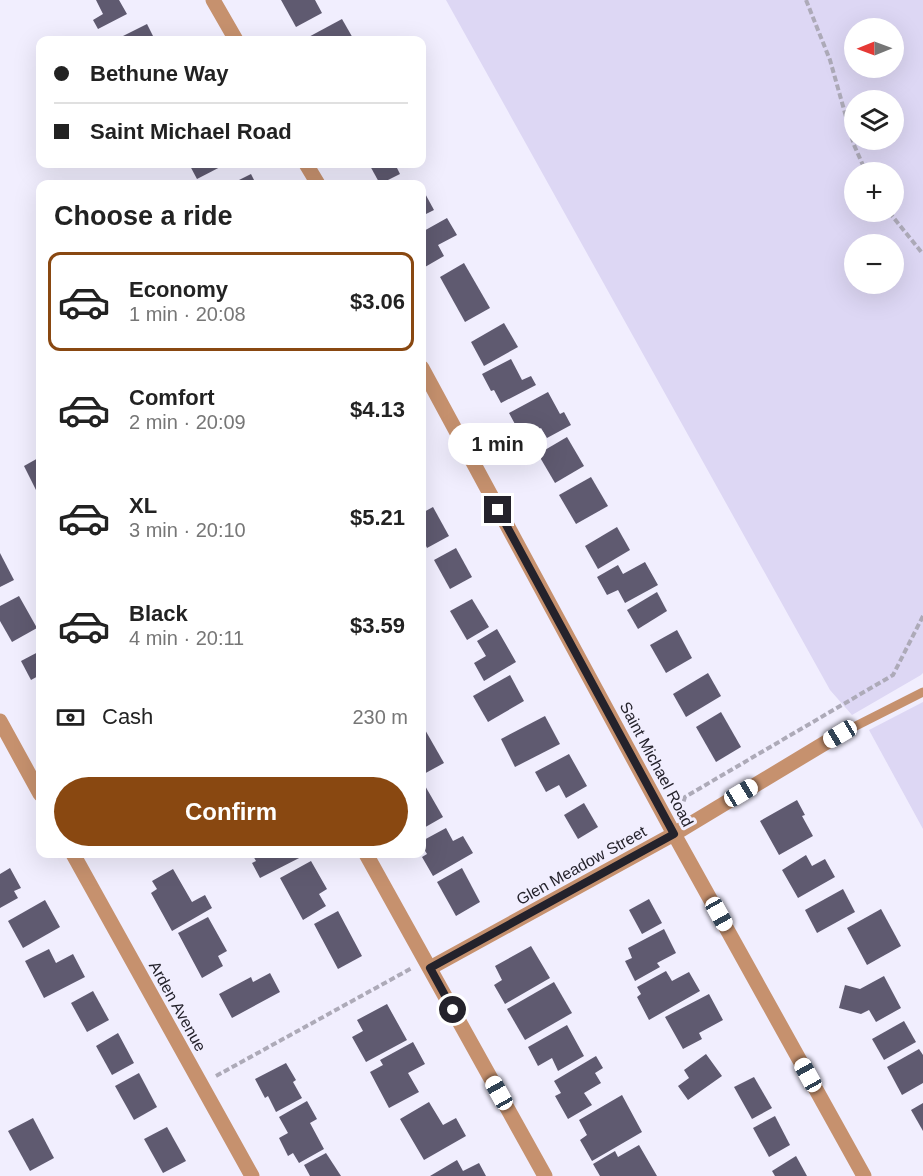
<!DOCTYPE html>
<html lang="en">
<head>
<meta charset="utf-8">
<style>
  body { margin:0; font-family:Arial,sans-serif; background:#f6f6f6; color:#222; height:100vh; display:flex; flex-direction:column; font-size:22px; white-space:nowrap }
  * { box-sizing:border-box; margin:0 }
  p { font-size:20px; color:#767676 }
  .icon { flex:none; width:33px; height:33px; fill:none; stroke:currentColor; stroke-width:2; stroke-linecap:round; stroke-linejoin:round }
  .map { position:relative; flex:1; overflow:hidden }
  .sheet { position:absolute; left:36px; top:180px; width:390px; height:678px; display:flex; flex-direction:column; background:#fff; border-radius:12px; box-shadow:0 6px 24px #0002 }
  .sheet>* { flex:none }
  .guide { position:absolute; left:36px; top:36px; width:390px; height:132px; border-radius:12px; box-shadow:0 6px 24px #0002; display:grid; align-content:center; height:132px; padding:0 18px; background:#fff }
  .needle { width:39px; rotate:269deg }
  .controls { position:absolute; left:844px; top:18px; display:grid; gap:12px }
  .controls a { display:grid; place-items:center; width:60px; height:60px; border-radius:50%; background:#fff; box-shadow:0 6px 24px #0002; font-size:30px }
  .end { position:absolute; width:27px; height:27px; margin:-14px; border:8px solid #24222b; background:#fff; box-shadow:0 0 0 3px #fff }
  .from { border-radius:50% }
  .bubble { position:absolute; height:42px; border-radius:21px; background:#fff; box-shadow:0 6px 24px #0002; font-size:20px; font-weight:800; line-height:42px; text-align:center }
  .car { position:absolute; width:18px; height:36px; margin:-18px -9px; border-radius:8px; box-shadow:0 0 4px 2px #0007; background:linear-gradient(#fff 24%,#345 0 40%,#fff 0 76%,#345 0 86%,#fff 0) }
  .guide b { display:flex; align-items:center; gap:21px; height:57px; font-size:22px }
  .guide b+b { border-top:2px solid #e0e0e0 }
  .guide i { width:15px; height:15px; background:#222 }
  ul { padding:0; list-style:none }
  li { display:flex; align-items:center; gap:18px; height:99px; margin:0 12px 9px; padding:0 6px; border:3px solid transparent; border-radius:12px }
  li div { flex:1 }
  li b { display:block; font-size:22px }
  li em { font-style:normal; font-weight:800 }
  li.selected { border-color:#894811 }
  li>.icon { width:54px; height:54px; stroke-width:1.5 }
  h2 { padding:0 18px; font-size:27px; line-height:72px }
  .pay { display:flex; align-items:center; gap:15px; height:66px; padding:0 18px; font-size:22px }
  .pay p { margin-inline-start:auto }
  .button { display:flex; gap:12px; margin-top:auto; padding:12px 18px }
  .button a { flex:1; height:69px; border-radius:36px; background:#894811; color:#fff; font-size:24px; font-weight:800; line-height:69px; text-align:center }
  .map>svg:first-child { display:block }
  .green { fill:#ddd7f4; fill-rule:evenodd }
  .building { fill:#5f5a70 }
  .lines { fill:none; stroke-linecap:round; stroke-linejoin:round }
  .path { stroke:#adaab8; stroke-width:4; stroke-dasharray:6 3; stroke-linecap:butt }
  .lane { stroke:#c6916e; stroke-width:9 }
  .street { stroke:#c6916e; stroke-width:15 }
  .route { stroke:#24222b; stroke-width:8 }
  .labels { text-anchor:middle; stroke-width:6; stroke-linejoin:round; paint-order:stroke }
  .street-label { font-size:16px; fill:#24222b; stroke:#f1eefe }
</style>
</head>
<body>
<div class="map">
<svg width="923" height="1176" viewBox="0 0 923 1176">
  <rect width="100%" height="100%" fill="#f1eefe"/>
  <g class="green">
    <path d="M 446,0 L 923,0 L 923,673 L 921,675 L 852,715 L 830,690 ZM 855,28 L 894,28 L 894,68 L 855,68 ZM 855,100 L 894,100 L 894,140 L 855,140 ZM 855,172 L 894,172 L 894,212 L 855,212 ZM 855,244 L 894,244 L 894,284 L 855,284 Z"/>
    <path d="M 923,702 L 923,829 L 869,730 Z"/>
  </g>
  <g class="building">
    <path d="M 96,0 L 119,0 L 127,14 L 98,29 L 93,20 L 103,14 Z"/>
    <path d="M 281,0 L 315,0 L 322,13 L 296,27 Z"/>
    <path d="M 342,19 L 354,40 L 303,40 Z"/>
    <path d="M 147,24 L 155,40 L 115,40 Z"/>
    <path d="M 189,164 L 226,164 L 197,179 Z"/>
    <path d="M 369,164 L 395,164 L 400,174 L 380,184 Z"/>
    <path d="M 251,174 L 256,184 L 231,184 Z"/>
    <path d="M 422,188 L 434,210 L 422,216 Z"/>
    <path d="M 447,218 L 457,235 L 438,245 L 444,256 L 425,267 L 422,260 L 422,232 Z"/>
    <path d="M 464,263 L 490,308 L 465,322 L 440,277 Z"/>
    <path d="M 504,323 L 518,347 L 484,366 L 471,342 Z"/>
    <path d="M 511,359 L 522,380 L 531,376 L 536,385 L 501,403 L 494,390 L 491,391 L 482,374 Z"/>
    <path d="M 548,392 L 560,414 L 564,412 L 571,425 L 547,438 L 541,428 L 523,439 L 509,413 Z"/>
    <path d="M 567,437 L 584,466 L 555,483 L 538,454 Z"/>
    <path d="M 40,457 L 40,498 L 24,466 Z"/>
    <path d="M 591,477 L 608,506 L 576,524 L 559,495 Z"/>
    <path d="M 433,507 L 449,536 L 427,548 L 422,538 L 422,513 Z"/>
    <path d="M 617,527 L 630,550 L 598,569 L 585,546 Z"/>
    <path d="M 456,548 L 472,577 L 450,589 L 434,560 Z"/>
    <path d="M 0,553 L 14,580 L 0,587 Z"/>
    <path d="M 645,562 L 658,585 L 625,603 L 618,590 L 607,595 L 597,577 L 618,565 L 623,574 Z"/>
    <path d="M 657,592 L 667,611 L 638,629 L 627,610 Z"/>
    <path d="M 19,596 L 37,628 L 12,642 L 0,621 L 0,606 Z"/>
    <path d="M 472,599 L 489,627 L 467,640 L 450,611 Z"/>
    <path d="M 497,629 L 516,662 L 484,681 L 474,663 L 486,656 L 477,641 Z"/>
    <path d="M 677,630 L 692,658 L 666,673 L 650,645 Z"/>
    <path d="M 40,651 L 40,675 L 31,680 L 21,661 Z"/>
    <path d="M 708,673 L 721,696 L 686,717 L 673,694 Z"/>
    <path d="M 510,675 L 524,701 L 488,722 L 473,696 Z"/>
    <path d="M 721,712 L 741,747 L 716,762 L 696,727 Z"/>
    <path d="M 545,716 L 560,744 L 515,767 L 501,739 Z"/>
    <path d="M 424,728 L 444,763 L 422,775 L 422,729 Z"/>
    <path d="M 569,754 L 587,786 L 566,798 L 559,785 L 546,792 L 535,772 Z"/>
    <path d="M 424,784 L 443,817 L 422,829 L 422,785 Z"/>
    <path d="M 797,800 L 805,815 L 802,816 L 813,836 L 779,855 L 760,821 Z"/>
    <path d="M 584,803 L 598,827 L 578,839 L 564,815 Z"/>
    <path d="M 446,828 L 453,841 L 463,836 L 473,853 L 433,876 L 422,857 L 427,854 L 422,846 L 422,841 Z"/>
    <path d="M 252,854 L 307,854 L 260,878 L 252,863 L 256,861 Z"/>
    <path d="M 806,855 L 812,866 L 825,859 L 835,877 L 798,898 L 782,870 Z"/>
    <path d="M 311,861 L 327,889 L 319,894 L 326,906 L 303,920 L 280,878 Z"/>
    <path d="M 10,868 L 21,888 L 14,891 L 18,898 L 0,908 L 0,874 Z"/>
    <path d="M 462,868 L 480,902 L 456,916 L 437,882 Z"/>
    <path d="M 173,869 L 192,902 L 205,895 L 212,908 L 172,931 L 151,893 L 157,889 L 152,881 Z"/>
    <path d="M 843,889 L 855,912 L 817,933 L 805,910 Z"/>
    <path d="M 649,899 L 662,923 L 642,934 L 629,910 Z"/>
    <path d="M 45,900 L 60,927 L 23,948 L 8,921 Z"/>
    <path d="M 881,909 L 901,946 L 867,965 L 847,928 Z"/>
    <path d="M 338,911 L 362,956 L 338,969 L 314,924 Z"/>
    <path d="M 208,917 L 227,951 L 218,956 L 223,966 L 202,978 L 178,933 Z"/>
    <path d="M 664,929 L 676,953 L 657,963 L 660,967 L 635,981 L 625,961 L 632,958 L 628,948 Z"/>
    <path d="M 531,946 L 550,978 L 505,1004 L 494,985 L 502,980 L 495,966 Z"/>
    <path d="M 49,949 L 56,963 L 73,954 L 85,977 L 44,998 L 25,961 Z"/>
    <path d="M 666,971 L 672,981 L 689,972 L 700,991 L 649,1020 L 637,997 L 641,994 L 637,987 Z"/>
    <path d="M 270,973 L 280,992 L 232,1018 L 219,994 L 251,977 L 253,982 Z"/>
    <path d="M 884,976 L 901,1008 L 876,1022 L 869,1010 L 861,1014 L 839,1008 L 845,985 L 860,989 Z"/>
    <path d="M 554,982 L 572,1013 L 525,1040 L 507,1009 Z"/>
    <path d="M 93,991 L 109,1020 L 87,1032 L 71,1003 Z"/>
    <path d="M 709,994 L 723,1020 L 699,1033 L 702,1039 L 683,1049 L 665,1017 Z"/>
    <path d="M 387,1004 L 407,1040 L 366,1062 L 352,1037 L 363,1031 L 357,1020 Z"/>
    <path d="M 904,1021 L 916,1042 L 884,1060 L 872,1039 Z"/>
    <path d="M 567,1025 L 584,1056 L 558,1071 L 552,1058 L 538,1066 L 528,1047 Z"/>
    <path d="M 118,1033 L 134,1063 L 112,1075 L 96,1046 Z"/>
    <path d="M 413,1042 L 425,1064 L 408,1073 L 419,1092 L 389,1108 L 370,1072 L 383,1065 L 380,1060 Z"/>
    <path d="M 919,1049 L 923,1055 L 923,1083 L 902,1095 L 887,1067 Z"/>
    <path d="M 706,1054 L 722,1076 L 688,1100 L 678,1086 L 689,1078 L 684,1070 Z"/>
    <path d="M 596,1056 L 603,1068 L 595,1073 L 601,1083 L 584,1093 L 592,1105 L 568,1119 L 555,1096 L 561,1093 L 554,1081 Z"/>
    <path d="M 286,1063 L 296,1080 L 293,1082 L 302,1098 L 276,1112 L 268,1096 L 265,1098 L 255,1079 Z"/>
    <path d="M 139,1073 L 157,1107 L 134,1120 L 115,1086 Z"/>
    <path d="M 754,1077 L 772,1108 L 752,1119 L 734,1087 Z"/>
    <path d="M 622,1095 L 642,1132 L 592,1161 L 580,1140 L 587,1135 L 579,1120 Z"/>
    <path d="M 307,1101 L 317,1119 L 310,1123 L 324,1149 L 299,1163 L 293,1153 L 288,1156 L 279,1138 L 288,1133 L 279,1117 Z"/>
    <path d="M 429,1102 L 443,1125 L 456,1118 L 466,1136 L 424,1160 L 400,1119 Z"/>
    <path d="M 923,1103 L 923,1131 L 911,1110 Z"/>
    <path d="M 775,1116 L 790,1145 L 769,1157 L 753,1128 Z"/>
    <path d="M 33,1118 L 54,1158 L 30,1171 L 8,1131 Z"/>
    <path d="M 167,1127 L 186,1161 L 163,1173 L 144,1139 Z"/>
    <path d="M 639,1145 L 657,1176 L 600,1176 L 593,1164 L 615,1151 L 618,1157 Z"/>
    <path d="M 326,1153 L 341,1176 L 310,1176 L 304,1165 Z"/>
    <path d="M 796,1156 L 807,1176 L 775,1176 L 772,1171 Z"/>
    <path d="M 457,1160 L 463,1171 L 479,1163 L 486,1176 L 430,1176 Z"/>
  </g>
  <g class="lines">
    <g class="path">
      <path d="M 806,0 L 830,60 L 854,145 L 866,172"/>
      <path d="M 889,212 L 923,254"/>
      <path d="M 681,810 L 685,797 L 893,675 L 923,616"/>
      <path d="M 216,1076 L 412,968"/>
    </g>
    <path class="lane" d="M 840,734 L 923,692"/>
    <g class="street">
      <path d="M 213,0 L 236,40"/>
      <path d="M 306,164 L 318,184"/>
      <path d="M 422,368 L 674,834 L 864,1176"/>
      <path d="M 0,721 L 40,794"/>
      <path d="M 73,854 L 252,1176"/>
      <path d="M 366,854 L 545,1176"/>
      <path d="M 430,968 L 674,834 L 840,734"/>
    </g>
  </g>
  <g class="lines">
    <path class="route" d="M 453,1010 L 430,968 L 674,834 L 498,510"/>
  </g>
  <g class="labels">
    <g class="street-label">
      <text transform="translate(657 764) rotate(62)" y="6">Saint Michael Road</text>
      <text transform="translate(581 865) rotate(-29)" y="6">Glen Meadow Street</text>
      <text transform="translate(178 1006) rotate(61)" y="6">Arden Avenue</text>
    </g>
  </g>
</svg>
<div class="controls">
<a><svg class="needle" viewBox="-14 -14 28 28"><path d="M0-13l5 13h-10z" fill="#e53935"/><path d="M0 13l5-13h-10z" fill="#767676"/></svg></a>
<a><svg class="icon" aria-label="layers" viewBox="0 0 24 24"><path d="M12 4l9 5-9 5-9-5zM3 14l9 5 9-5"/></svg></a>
<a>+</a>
<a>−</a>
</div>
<i class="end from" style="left:453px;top:1010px"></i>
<i class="end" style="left:498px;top:510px"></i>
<div class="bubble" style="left:448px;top:423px;width:99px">1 min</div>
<i class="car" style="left:840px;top:734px;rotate:239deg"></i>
<i class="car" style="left:741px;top:793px;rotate:59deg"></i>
<i class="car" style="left:719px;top:914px;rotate:151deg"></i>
<i class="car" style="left:808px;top:1075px;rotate:331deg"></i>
<i class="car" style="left:499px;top:1093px;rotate:331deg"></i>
<div class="guide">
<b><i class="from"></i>Bethune Way</b>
<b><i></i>Saint Michael Road</b>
</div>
<section class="sheet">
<h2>Choose a ride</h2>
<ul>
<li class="selected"><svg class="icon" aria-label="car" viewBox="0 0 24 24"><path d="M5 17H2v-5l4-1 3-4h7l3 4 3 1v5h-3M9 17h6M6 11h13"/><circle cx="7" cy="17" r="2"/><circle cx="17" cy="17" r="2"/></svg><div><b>Economy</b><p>1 min · 20:08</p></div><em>$3.06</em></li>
<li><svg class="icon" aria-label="car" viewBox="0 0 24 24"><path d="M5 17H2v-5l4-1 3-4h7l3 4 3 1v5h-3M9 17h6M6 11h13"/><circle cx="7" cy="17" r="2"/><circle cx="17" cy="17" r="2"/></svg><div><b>Comfort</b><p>2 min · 20:09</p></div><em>$4.13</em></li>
<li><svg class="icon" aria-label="car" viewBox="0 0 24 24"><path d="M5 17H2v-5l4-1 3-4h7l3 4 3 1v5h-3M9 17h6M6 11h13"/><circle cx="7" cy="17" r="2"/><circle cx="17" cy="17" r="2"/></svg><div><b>XL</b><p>3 min · 20:10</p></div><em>$5.21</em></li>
<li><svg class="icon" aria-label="car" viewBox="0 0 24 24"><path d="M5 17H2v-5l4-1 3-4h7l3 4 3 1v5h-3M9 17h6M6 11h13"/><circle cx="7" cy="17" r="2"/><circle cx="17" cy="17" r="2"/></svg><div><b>Black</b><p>4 min · 20:11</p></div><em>$3.59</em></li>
</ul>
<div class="pay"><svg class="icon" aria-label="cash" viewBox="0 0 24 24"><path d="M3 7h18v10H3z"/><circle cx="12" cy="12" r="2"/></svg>Cash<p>230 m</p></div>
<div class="button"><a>Confirm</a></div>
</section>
</div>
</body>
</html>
